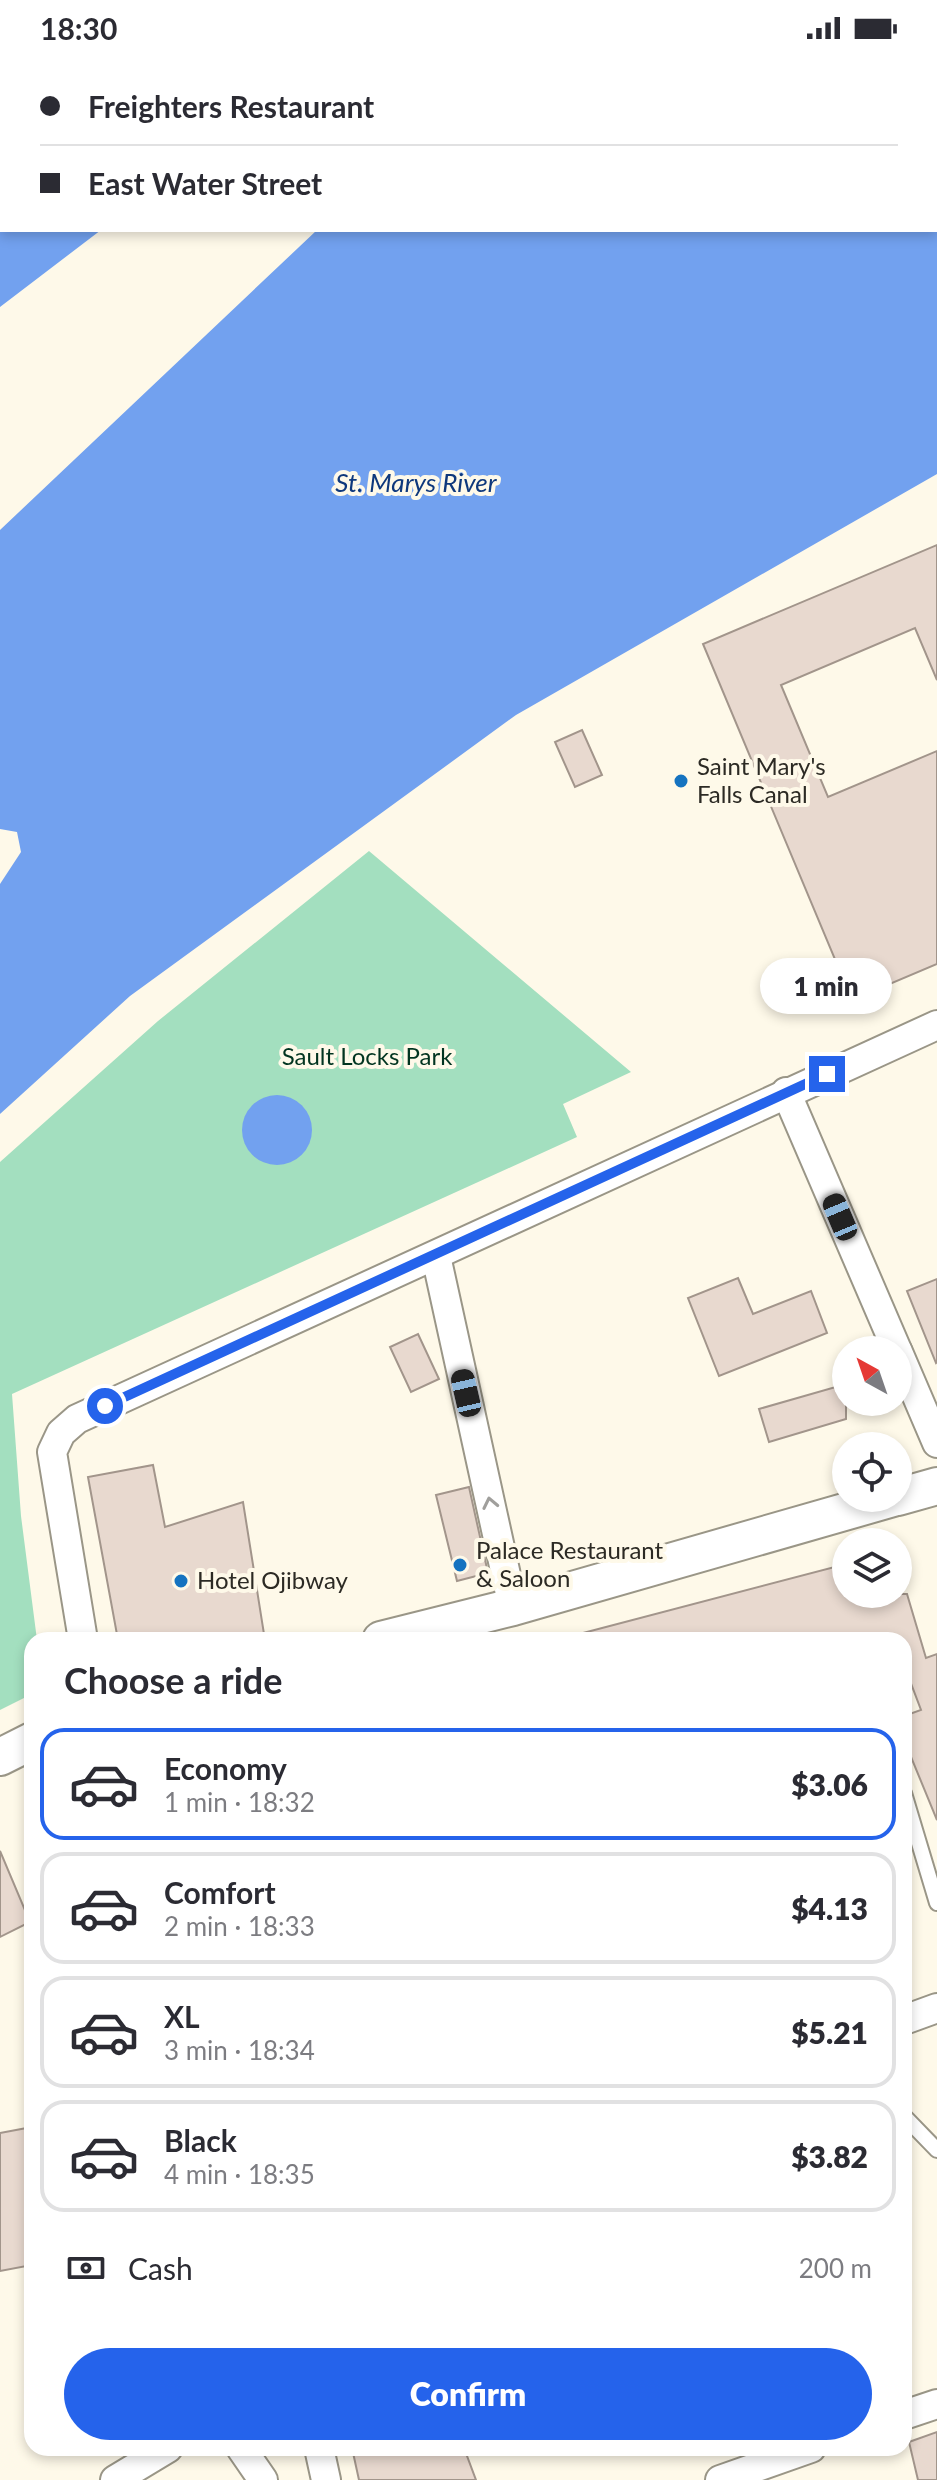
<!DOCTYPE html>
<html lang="en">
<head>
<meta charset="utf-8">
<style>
  body { margin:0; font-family:Lato,sans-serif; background:#f7f7f7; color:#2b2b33; height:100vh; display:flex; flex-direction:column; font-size:30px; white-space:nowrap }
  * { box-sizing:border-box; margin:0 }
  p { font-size:26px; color:#7c7c81 }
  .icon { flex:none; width:44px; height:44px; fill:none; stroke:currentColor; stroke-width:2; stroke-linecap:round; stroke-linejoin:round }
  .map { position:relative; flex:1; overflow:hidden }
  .sheet { position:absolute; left:24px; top:1576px; width:888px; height:824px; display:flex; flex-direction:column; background:#fff; border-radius:24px; box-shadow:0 4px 12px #0003 }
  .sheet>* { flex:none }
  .guide { position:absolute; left:0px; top:0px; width:938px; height:176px; box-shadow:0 4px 12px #0003; display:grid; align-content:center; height:176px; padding:0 40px; background:#fff }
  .needle { width:52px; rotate:320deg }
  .fabs { position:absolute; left:832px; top:1280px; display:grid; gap:16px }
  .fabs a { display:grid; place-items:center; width:80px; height:80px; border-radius:50%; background:#fff; box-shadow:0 4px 12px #0003; font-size:40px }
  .end { position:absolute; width:36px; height:36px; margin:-18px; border:10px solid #2563eb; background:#fff; box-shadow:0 0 0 4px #fff }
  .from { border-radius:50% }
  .bubble { position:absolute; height:56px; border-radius:28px; background:#fff; box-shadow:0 4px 12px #0003; font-size:26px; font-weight:800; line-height:56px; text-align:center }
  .car { position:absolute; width:24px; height:48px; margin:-24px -12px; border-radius:10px; box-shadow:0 0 6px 2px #0007; background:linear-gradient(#222 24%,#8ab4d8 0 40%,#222 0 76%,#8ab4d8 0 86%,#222 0) }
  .guide b { display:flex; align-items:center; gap:28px; height:76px; font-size:30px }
  .guide b+b { border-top:2px solid #e1e1e2 }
  .guide i { width:20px; height:20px; background:#2b2b33 }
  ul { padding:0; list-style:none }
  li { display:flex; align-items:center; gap:24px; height:112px; margin:0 16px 12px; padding:0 24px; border:4px solid #e1e1e2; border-radius:24px }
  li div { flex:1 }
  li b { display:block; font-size:30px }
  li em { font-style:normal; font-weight:800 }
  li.selected { border-color:#2563eb }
  li>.icon { width:72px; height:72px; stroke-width:1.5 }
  h2 { padding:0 40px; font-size:36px; line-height:96px }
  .pay { display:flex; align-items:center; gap:20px; height:88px; padding:0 40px; font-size:30px }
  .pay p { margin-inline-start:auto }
  .button { display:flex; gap:16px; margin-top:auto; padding:16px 40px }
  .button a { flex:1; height:92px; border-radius:48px; background:#2563eb; color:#fff; font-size:32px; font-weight:800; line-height:92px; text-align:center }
  .status { display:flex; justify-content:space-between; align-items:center; height:56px; padding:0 40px; background:#fff; direction:ltr }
  .status svg { height:22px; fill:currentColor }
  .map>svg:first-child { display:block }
  .green { fill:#a3dfbf }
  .water { fill:#72a1ef }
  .building { fill:#e8d9cf; stroke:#a2958b; stroke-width:2 }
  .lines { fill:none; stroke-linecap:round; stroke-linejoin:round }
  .service-casing { stroke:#9a9687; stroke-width:18 }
  .minor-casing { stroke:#9a9687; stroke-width:32 }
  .tertiary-casing { stroke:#9a9687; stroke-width:40 }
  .service { stroke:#fff; stroke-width:14 }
  .minor { stroke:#fff; stroke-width:28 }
  .tertiary { stroke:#fff; stroke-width:36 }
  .oneway { stroke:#a09f9c }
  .route { stroke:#2563eb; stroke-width:10 }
  .poi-dot { fill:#1573c0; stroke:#fef9e9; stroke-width:3 }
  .labels { text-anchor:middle; stroke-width:8; stroke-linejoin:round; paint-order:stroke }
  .poi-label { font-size:24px; fill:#2c2a24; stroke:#fef9e9; text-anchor:start }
  .park-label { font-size:24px; fill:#013420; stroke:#fef9e9 }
  .water-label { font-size:26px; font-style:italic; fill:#0e387c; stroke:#fef9e9 }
</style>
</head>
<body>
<div class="status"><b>18:30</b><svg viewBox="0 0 49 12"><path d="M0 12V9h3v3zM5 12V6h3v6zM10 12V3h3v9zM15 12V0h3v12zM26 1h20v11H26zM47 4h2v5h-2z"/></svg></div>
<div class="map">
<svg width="937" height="2424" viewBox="0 0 937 2424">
  <rect width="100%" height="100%" fill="#fef9e9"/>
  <path class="green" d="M 369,795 L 631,1016 L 563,1048 L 577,1081 L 12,1338 L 21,1460 L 37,1584 L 32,1584 L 32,1638 L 0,1654 L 0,1106 L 158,965 Z"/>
  <g class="water">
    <path d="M 0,0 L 342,0 L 2,2 L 2,174 L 101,174 L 0,251 Z"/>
    <path d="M 501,0 L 937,0 L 937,418 L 516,659 L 130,940 L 0,1058 L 0,828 L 21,796 L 17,776 L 0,773 L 0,474 L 317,174 L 936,174 L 936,2 L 499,2 Z"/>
    <circle cx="277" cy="1074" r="35"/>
  </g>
  <g class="building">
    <path d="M 937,489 L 937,624 L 915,572 L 781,629 L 828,741 L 937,695 L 937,908 L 852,944 L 703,588 Z"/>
    <path d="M 582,674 L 602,719 L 575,731 L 555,686 Z"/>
    <path d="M 738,1222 L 753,1258 L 811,1235 L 827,1277 L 719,1320 L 688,1242 Z"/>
    <path d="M 937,1223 L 937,1306 L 936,1307 L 907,1235 Z"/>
    <path d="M 418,1278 L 439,1323 L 411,1336 L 390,1291 Z"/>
    <path d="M 846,1328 L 846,1363 L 769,1386 L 759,1353 Z"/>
    <path d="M 153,1409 L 165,1471 L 243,1446 L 264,1578 L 245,1584 L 118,1584 L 88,1421 Z"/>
    <path d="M 469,1431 L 488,1517 L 457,1525 L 436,1439 Z"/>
    <path d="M 846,1508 L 846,1538 L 907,1538 L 926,1602 L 937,1598 L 937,1764 L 904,1684 L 904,1660 L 921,1654 L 904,1609 L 904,1584 L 584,1584 L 583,1577 Z"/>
    <path d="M 0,1795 L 30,1866 L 0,1881 Z"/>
    <path d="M 32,2071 L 32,2209 L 0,2215 L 0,2077 Z"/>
    <path d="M 937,2376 L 937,2424 L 918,2424 L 909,2386 Z"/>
    <path d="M 352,2392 L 464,2392 L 476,2424 L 359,2424 Z"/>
  </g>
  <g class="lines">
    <g class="service-casing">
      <g id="service">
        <path d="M 904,1737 L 937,1847"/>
        <path d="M 904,2060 L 937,2094"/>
      </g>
    </g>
    <g class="minor-casing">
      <g id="minor">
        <path d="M 786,1036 L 897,1294"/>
        <path d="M 436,1200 L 513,1551"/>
        <path d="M 898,1296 L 937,1387"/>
        <path d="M 83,1584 L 52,1396 L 61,1377 L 77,1363 L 937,969"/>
        <path d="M 904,1964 L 937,1952"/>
        <path d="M 904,2359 L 937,2348"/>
        <path d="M 241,2392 L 263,2424"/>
        <path d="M 319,2392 L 326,2424"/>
        <path d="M 115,2424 L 168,2392"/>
        <path d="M 720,2424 L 811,2392"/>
      </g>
    </g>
    <g class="tertiary-casing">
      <g id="tertiary">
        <path d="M 898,1441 L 937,1430"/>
        <path d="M 381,1584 L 513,1551 L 893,1442"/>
        <path d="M 0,1701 L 32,1685"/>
      </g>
    </g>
    <use href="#service" class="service"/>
    <use href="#minor" class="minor"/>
    <use href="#tertiary" class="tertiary"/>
  </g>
  <defs><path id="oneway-chevron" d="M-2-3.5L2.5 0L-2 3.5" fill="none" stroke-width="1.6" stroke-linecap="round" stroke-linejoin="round" transform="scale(2)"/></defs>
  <use class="oneway" href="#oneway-chevron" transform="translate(490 1447) rotate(-102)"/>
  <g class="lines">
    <path class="route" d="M 105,1350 L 827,1018"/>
  </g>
  <g class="poi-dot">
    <circle cx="681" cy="725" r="8"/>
    <circle cx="460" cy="1509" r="8"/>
    <circle cx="181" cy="1525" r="8"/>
  </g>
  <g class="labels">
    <g class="poi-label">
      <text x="697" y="719">Saint Mary's<tspan x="697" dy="28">Falls Canal</tspan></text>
      <text x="476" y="1503">Palace Restaurant<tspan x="476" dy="28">&amp; Saloon</tspan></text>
      <text x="197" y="1533">Hotel Ojibway</text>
    </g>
    <g class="park-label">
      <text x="367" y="1009">Sault Locks Park</text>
    </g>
    <g class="water-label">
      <text x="416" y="436">St. Marys River</text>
    </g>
  </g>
</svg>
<div class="fabs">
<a><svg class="needle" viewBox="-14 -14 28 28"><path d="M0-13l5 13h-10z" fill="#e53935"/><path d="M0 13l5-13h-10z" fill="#7c7c81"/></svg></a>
<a><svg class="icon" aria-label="locate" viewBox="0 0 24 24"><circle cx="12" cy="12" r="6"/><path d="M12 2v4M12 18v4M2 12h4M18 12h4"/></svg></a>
<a><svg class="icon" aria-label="layers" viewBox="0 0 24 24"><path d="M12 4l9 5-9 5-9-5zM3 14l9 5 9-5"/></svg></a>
</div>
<i class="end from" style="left:105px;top:1350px"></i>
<i class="end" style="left:827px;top:1018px"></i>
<div class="bubble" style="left:760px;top:902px;width:132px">1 min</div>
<i class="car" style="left:840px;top:1161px;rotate:337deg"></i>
<i class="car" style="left:466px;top:1337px;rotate:347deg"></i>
<div class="guide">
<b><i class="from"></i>Freighters Restaurant</b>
<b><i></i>East Water Street</b>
</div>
<section class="sheet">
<h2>Choose a ride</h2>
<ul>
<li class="selected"><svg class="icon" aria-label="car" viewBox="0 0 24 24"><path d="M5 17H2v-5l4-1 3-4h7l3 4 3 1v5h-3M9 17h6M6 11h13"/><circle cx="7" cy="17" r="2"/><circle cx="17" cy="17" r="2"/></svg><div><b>Economy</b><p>1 min · 18:32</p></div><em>$3.06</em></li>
<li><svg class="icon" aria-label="car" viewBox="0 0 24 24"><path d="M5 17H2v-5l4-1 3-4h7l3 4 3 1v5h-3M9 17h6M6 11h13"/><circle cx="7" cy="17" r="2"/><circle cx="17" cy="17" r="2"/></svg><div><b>Comfort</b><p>2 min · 18:33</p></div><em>$4.13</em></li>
<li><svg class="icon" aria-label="car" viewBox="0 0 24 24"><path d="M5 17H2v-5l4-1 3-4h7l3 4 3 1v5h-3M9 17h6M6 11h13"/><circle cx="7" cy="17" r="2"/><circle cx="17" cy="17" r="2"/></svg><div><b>XL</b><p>3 min · 18:34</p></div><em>$5.21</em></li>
<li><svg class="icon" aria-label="car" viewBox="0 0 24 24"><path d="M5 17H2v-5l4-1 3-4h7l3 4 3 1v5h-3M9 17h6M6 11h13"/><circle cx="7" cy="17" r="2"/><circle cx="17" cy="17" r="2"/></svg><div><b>Black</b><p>4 min · 18:35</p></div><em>$3.82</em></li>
</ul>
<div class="pay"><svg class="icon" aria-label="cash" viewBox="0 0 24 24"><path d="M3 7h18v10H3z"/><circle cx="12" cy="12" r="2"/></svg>Cash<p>200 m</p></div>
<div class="button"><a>Confirm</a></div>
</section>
</div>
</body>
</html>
